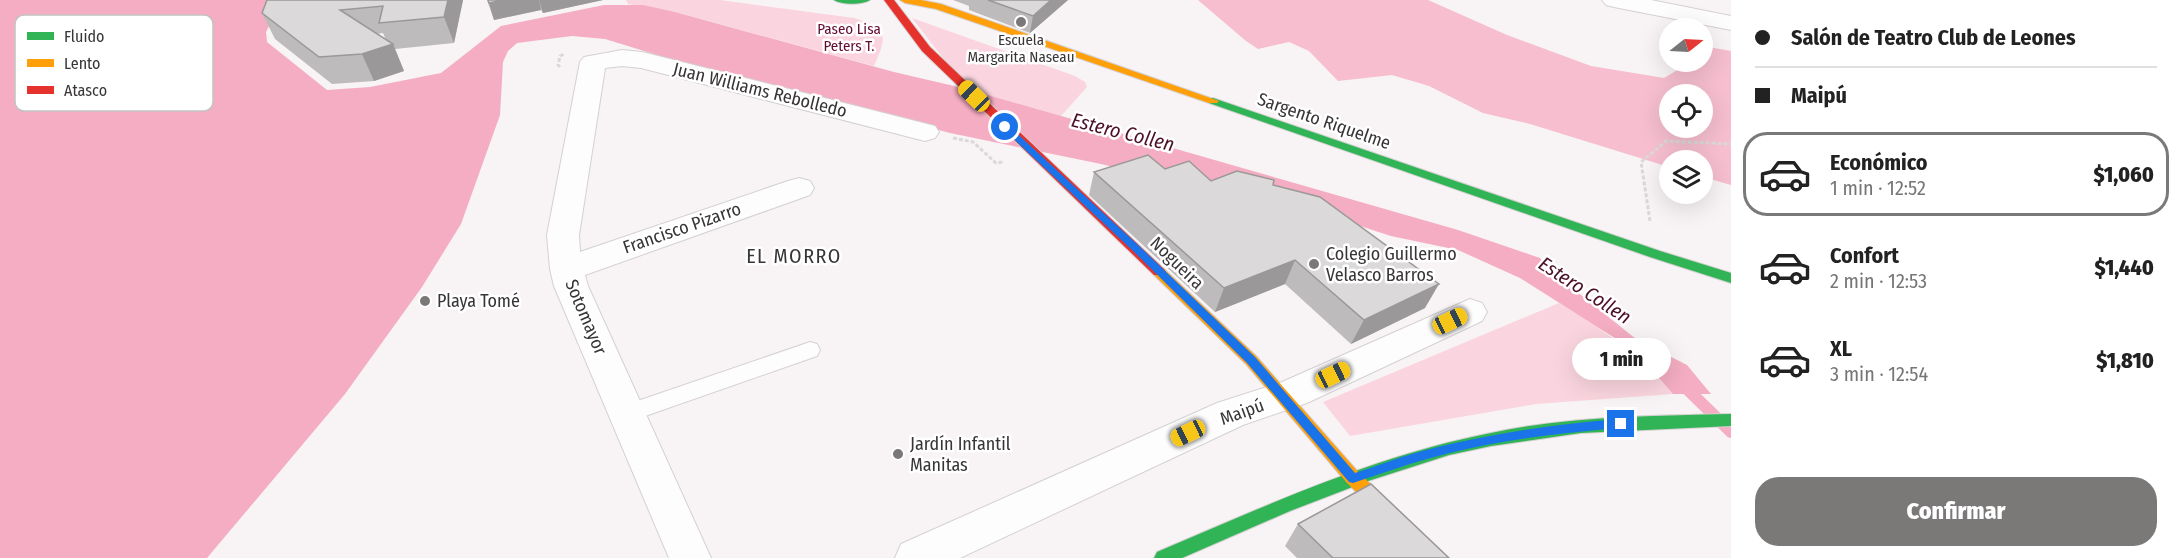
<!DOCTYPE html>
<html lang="es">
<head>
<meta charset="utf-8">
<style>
  body { margin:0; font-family:"Fira Sans Condensed",sans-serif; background:#f6f6f6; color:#222; height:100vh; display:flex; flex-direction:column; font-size:22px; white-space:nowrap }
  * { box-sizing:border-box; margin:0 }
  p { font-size:20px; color:#767676 }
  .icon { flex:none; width:33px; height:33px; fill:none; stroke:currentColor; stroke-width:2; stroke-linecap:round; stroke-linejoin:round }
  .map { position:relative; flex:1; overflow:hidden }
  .sheet { display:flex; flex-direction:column; background:#fff; width:450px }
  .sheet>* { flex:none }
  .banner { display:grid; align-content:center; height:132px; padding:0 24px; background:#fff }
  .needle { width:39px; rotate:72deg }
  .buttons { position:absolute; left:1659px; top:18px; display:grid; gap:12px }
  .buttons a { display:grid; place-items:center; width:54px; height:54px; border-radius:50%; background:#fff; box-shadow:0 6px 24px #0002; font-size:30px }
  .end { position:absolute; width:27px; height:27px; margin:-14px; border:8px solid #1a73e8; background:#fff; box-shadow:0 0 0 3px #fff }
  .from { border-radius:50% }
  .bubble { position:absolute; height:42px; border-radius:21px; background:#fff; box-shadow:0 6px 24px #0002; font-size:20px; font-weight:800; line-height:42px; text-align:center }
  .car { position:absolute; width:18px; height:36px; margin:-18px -9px; border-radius:8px; box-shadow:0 0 4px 2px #0007; background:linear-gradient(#f5c518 24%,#345 0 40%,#f5c518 0 76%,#345 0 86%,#f5c518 0) }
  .banner b { display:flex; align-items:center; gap:21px; height:57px; font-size:22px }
  .banner b+b { border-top:2px solid #e0e0e0 }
  .banner i { width:15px; height:15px; background:#222 }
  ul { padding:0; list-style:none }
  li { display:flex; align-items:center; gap:18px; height:84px; margin:0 12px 9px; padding:0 12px; border:3px solid transparent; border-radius:24px }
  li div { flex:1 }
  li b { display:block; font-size:22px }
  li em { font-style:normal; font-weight:800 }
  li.selected { border-color:#7b7878 }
  li>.icon { width:54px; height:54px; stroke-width:1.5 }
  .cta { display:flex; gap:12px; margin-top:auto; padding:12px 24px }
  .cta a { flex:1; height:69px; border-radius:24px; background:#7b7878; color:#fff; font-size:24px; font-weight:800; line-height:69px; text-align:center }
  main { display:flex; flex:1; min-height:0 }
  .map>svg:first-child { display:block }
  .green { fill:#fad5df }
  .forest { fill:#f6becf; fill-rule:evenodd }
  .water { fill:#f4adc2 }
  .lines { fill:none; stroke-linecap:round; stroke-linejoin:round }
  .stream { stroke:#f4adc2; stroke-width:12 }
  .lane-casing { stroke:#d4d1d2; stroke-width:2 }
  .street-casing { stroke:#d4d1d2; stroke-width:2 }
  .fast-casing { stroke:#d4d1d2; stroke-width:2 }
  .slow-casing { stroke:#d4d1d2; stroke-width:2 }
  .jam-casing { stroke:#d4d1d2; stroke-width:2 }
  .path { stroke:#d9d9d9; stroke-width:3; stroke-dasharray:4 2; stroke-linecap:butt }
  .lane { fill:#fefdfd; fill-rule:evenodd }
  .street { fill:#fefdfd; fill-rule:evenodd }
  .fast { fill:#30b455; fill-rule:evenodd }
  .slow { fill:#ff9f0a; fill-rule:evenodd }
  .jam { fill:#e5322d; fill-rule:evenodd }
  .wall { fill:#bdbbbb; fill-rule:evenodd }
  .shaded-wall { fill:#9a9899 }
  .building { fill:#dcd9da; stroke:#9a9899; stroke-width:1.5 }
  .route { fill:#1a73e8 }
  .poi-dot { fill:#7b7878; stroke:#fff; stroke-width:2 }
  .labels { text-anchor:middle; stroke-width:5; stroke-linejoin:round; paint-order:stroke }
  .far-park-label { font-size:15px; fill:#640b32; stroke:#fff }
  .far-poi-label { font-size:15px; fill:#383536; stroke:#fff }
  .street-label { font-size:18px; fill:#383536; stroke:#fff }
  .poi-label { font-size:18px; fill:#383536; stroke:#fff; text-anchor:start }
  .water-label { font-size:20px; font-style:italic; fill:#4c0f27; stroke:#fff }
  .neighbourhood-label { font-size:20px; letter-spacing:1.5px; fill:#383536; stroke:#fff }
  .key { fill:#fff; stroke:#c3c2c3; stroke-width:1.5 }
  .key-label { font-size:16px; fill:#383536 }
</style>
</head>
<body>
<main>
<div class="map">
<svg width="1731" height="558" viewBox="0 0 1731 558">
  <rect width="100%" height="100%" fill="#f8f3f4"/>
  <g class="green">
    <path d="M 626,0 L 720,0 L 854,18 C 888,29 888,35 874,66 L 675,12 L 628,4 Z"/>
    <path d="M 912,18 L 1075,76 L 1085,82 L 1087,87 L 1061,116 L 967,89 Z"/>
    <path d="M 1559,303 C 1605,329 1637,355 1673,394 L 1536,404 L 1350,436 L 1323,402 Z"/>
  </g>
  <path class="forest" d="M 1198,0 L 1428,0 L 1507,35 L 1591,66 L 1664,78 L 1684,66 L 1683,62 L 1702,62 L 1703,46 L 1731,51 L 1731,185 L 1703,177 L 1702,160 L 1670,160 L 1669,167 L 1530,124 L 1483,113 L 1429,86 L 1392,75 L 1338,81 L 1309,51 L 1289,42 L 1258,49 L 1246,41 ZM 1670,94 L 1702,94 L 1702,128 L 1670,128 Z"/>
  <path class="water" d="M 0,0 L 282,0 L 266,32 L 267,42 L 327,90 L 370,87 L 441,73 L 501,26 L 604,5 L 643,5 L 675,12 L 894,72 L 967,89 L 1458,230 L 1540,258 L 1546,267 L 1636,339 L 1687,365 L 1711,394 L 1673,394 L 1646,364 L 1618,340 L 1520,278 L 1458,250 L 1391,236 L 1354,224 L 1101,164 L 950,133 L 680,62 L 605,39 L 572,36 L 517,43 L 508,51 L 503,62 L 500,115 L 461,224 L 422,287 L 345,394 L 207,558 L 0,558 Z"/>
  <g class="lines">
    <path class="stream" d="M 1684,386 L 1731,432"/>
    <g class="lane-casing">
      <path id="lane" d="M 810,342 L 817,344 L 820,350 L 817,356 L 628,422 L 620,419 L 617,413 L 620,407 Z"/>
    </g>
    <g class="street-casing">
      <g id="street">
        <path d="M 1602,0 L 1651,0 L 1731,16 L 1731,30 L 1614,7 L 1606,5 Z"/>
        <path d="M 622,50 L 642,52 L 935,126 L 939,132 L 935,138 L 925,141 L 641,68 L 622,66 L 605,68 L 579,235 L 580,252 L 788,181 L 799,178 L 810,181 L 814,188 L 810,195 L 585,275 L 588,286 L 711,558 L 669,558 L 554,286 L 550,269 L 547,235 L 580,62 L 584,57 Z"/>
        <path d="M 1470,299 L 1482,303 L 1487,312 L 1482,321 L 1307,403 L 1243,425 L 960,558 L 895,558 L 901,544 L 1217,403 L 1282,382 Z"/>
      </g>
    </g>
    <g class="fast-casing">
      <g id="fast">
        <path d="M 834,0 L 870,0 C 862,5 842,5 834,0 Z"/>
        <path d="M 1213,98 L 1660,251 L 1731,273 L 1731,283 L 1650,257 L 1209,103 L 1209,99 Z"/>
        <path d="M 1731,414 L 1731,426 L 1581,433 L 1491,446 L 1449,455 L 1368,481 L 1290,511 L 1182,558 L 1154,558 L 1157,552 C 1265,506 1374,456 1491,433 C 1569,416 1651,416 1731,414 Z"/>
      </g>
    </g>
    <g class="slow-casing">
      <g id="slow">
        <path d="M 900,0 L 921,0 L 941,4 L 1219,101 L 1217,103 L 1209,103 L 936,9 L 905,3 Z"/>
        <path d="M 1159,267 L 1164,269 L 1256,356 L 1359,473 L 1442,552 L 1445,558 L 1424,558 L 1347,483 L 1246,364 L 1154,275 L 1152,272 Z"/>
      </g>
    </g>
    <g class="jam-casing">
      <path id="jam" d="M 884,0 L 894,0 L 930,47 L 1164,269 L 1166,272 L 1164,275 L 1154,275 L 922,51 Z"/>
    </g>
    <g class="path">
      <path d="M 560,67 L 558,65 L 560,56 L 564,54"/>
      <path d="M 953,138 L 973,142 L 996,163 L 1003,162"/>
      <path d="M 1650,221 L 1641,162 L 1666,141 L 1731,144"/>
    </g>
    <use href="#lane" class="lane"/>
    <use href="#street" class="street"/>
    <use href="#fast" class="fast"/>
    <use href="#slow" class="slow"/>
    <use href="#jam" class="jam"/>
  </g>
  <g class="wall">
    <path d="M 463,0 L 454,43 L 395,49 L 404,71 L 374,81 L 332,84 L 275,39 L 262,13 ZM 383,33 L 386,40 L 377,34 Z"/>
    <path d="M 487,0 L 603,0 L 543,13 L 541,10 L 494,20 Z"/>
    <path d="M 953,0 L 1068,0 L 1030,33 L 969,10 L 969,6 Z"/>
    <path d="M 1165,169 L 1211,181 L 1273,185 L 1425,308 L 1351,344 L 1285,284 L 1215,312 L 1089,195 L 1094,172 Z"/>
    <path d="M 1298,524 L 1449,558 L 1297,558 L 1285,546 Z"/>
  </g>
  <g class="shaded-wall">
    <path d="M 448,0 L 463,0 L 454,43 L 444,17 Z"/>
    <path d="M 503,0 L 539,0 L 541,10 L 494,20 L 489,3 Z"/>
    <path d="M 539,0 L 603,0 L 543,13 Z"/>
    <path d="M 1051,0 L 1068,0 L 1030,33 L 1033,16 Z"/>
    <path d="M 393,44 L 404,71 L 374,81 L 362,54 Z"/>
    <path d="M 1295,260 L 1285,284 L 1215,312 L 1224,288 Z"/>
    <path d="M 1439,284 L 1425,308 L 1351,344 L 1364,320 Z"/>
  </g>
  <g class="building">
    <path d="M 267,0 L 448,0 L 444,17 L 379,23 L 383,6 L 340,10 L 393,44 L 362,54 L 319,57 L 262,13 Z"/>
    <path d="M 488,0 L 503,0 L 489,3 Z"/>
    <path d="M 988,0 L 1051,0 L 1033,16 Z"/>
    <path d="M 1148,155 L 1165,169 L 1189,161 L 1211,181 L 1237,171 L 1274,180 L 1273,185 L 1320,197 L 1439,284 L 1364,320 L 1295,260 L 1224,288 L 1094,172 Z"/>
    <path d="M 1371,484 L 1449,558 L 1333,558 L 1298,524 Z"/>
  </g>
  <path class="route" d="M 1002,125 L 1008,125 L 1138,245 L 1255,357 L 1355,473 C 1380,465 1405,455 1430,449 C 1493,433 1557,424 1621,419 L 1627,424 L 1621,428 C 1556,433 1490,441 1427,459 C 1402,466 1377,475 1353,483 L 1349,482 L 1247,363 L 1132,250 L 1002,128 Z"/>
  <g class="poi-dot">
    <circle cx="1021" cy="22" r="6"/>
    <circle cx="1314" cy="264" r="6"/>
    <circle cx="425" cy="301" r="6"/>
    <circle cx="898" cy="454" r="6"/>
  </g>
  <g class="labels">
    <g class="far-park-label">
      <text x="849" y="34">Paseo Lisa<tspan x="849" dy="17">Peters T.</tspan></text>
    </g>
    <g class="far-poi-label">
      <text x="1021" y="45">Escuela<tspan x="1021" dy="17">Margarita Naseau</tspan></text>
    </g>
    <g class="street-label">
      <text transform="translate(760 90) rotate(14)" y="6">Juan Williams Rebolledo</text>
      <text transform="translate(1324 121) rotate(19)" y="6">Sargento Riquelme</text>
      <text transform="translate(682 228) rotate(-19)" y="6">Francisco Pizarro</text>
      <text transform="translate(1177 263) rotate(44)" y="6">Nogueira</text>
      <text transform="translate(586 317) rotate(67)" y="6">Sotomayor</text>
      <text transform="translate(1242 412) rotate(-20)" y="6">Maipú</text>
    </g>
    <g class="poi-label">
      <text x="1326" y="260">Colegio Guillermo<tspan x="1326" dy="21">Velasco Barros</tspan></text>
      <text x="437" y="307">Playa Tomé</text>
      <text x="910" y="450">Jardín Infantil<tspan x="910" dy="21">Manitas</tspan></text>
    </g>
    <g class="water-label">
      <text transform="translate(1123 132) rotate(14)" y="7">Estero Collen</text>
      <text transform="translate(1585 290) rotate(33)" y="7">Estero Collen</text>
    </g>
    <g class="neighbourhood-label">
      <text x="794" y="263">EL MORRO</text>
    </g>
  </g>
  <rect x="15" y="15" width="198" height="96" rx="9" class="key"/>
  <rect x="27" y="32" width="27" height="8" fill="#30b455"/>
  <rect x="27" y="59" width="27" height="8" fill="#ff9f0a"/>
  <rect x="27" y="86" width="27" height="8" fill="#e5322d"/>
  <g class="key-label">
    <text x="64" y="42">Fluido</text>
    <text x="64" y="69">Lento</text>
    <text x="64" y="96">Atasco</text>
  </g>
</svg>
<div class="buttons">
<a><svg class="needle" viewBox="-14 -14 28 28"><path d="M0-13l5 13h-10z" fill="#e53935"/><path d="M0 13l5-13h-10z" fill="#767676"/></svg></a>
<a><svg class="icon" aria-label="locate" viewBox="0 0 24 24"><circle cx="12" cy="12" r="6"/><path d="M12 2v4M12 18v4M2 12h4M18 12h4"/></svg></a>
<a><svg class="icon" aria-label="layers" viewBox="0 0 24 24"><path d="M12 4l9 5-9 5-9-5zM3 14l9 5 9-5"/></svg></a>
</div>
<i class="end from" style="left:1005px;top:127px"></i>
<i class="end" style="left:1621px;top:424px"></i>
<div class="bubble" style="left:1572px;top:338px;width:99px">1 min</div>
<i class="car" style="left:974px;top:96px;rotate:314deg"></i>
<i class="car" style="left:1450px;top:321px;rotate:65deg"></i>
<i class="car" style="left:1333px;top:375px;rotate:65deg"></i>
<i class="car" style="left:1188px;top:433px;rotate:245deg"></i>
</div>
<section class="sheet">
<div class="banner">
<b><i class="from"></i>Salón de Teatro Club de Leones</b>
<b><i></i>Maipú</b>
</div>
<ul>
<li class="selected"><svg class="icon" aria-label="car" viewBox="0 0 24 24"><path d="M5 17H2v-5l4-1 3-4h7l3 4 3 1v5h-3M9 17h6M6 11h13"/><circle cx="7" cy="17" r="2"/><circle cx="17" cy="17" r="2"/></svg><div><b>Económico</b><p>1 min · 12:52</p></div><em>$1,060</em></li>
<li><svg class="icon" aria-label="car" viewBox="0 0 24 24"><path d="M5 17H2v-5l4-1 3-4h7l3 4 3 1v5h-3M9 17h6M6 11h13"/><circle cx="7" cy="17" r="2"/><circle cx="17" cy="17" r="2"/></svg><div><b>Confort</b><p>2 min · 12:53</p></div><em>$1,440</em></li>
<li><svg class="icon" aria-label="car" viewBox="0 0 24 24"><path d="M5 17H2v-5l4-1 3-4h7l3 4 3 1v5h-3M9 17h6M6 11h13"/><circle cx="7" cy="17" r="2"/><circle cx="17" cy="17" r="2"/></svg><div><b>XL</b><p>3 min · 12:54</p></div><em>$1,810</em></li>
</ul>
<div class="cta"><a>Confirmar</a></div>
</section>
</main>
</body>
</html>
